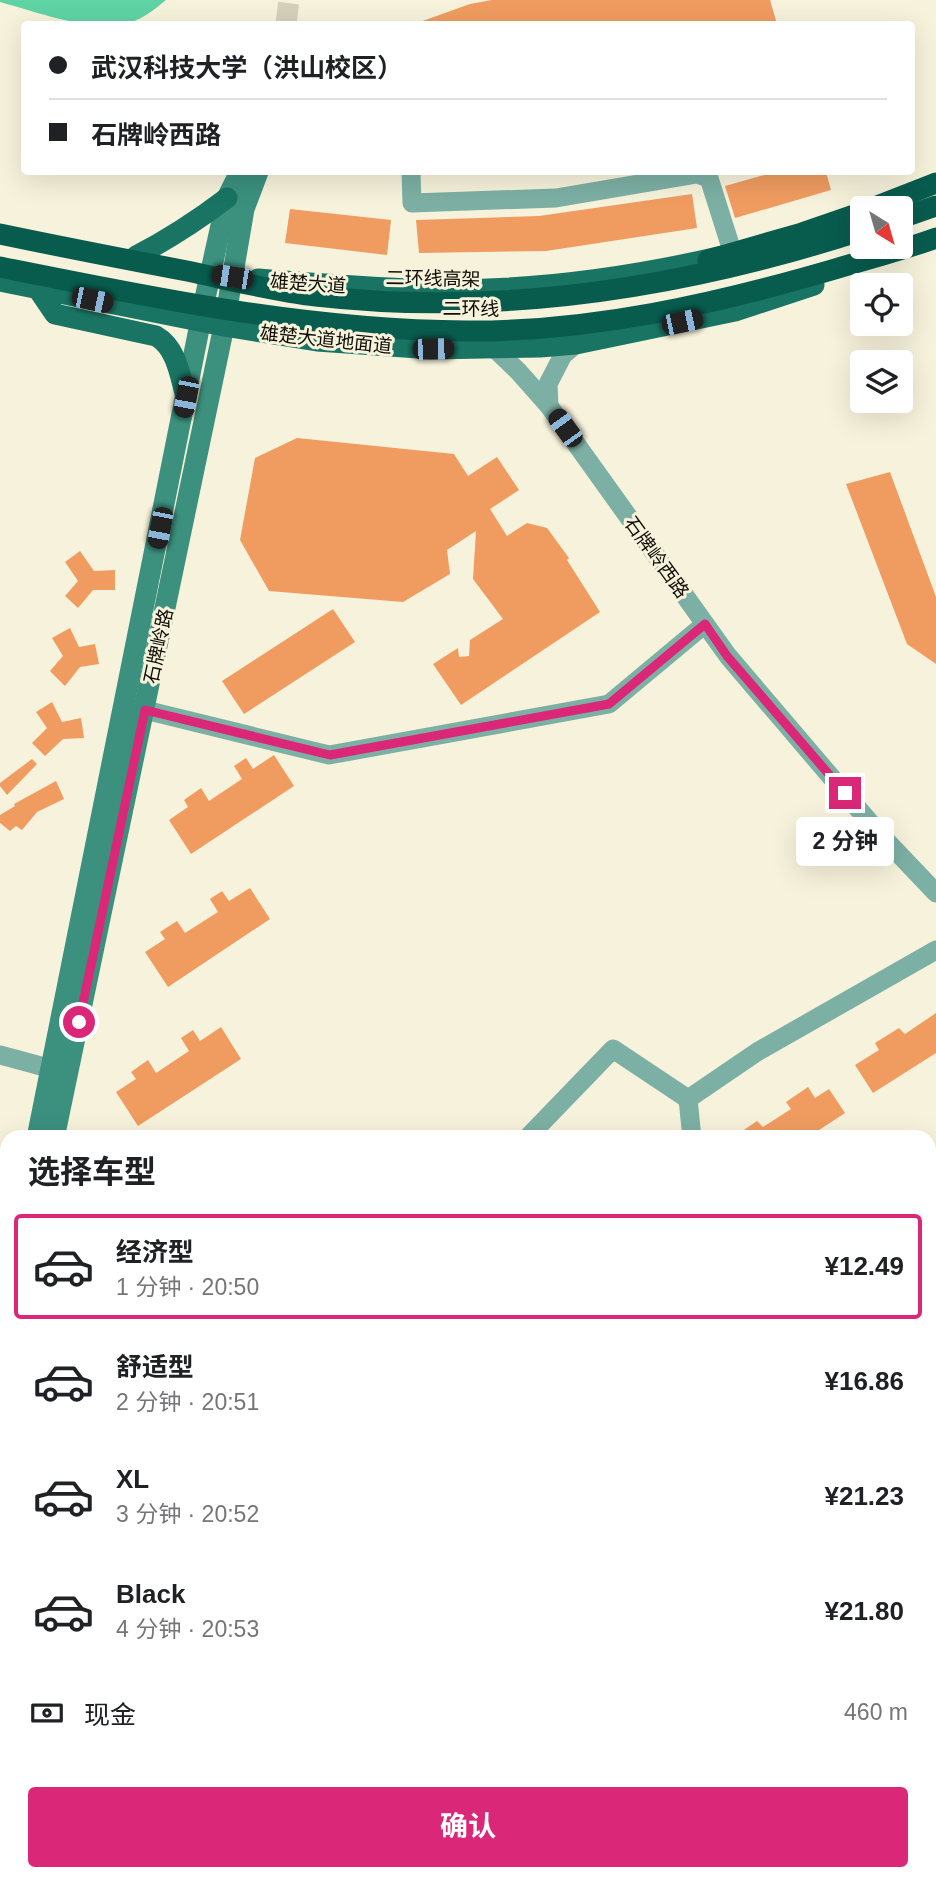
<!DOCTYPE html>
<html lang="zh">
<head>
<meta charset="utf-8">
<style>
  body { margin:0; font-family:Helvetica,"Noto Sans SC",sans-serif; background:#f2f2f2; color:#202124; height:100vh; display:flex; flex-direction:column; font-size:26px; white-space:nowrap }
  * { box-sizing:border-box; margin:0 }
  p { font-size:23px; color:#757577 }
  .icon { flex:none; width:38px; height:38px; fill:none; stroke:currentColor; stroke-width:2; stroke-linecap:round; stroke-linejoin:round }
  .map { position:relative; flex:1; overflow:hidden }
  .drawer { position:absolute; left:0px; top:1130px; width:936px; height:751px; display:flex; flex-direction:column; background:#fff; border-radius:21px 21px 0 0; box-shadow:0 7px 28px #0002 }
  .drawer>* { flex:none }
  .banner { position:absolute; left:21px; top:21px; width:894px; height:154px; border-radius:7px; box-shadow:0 7px 28px #0002; display:grid; align-content:center; height:154px; padding:0 28px; background:#fff }
  .needle { width:46px; rotate:143deg }
  .tools { position:absolute; left:850px; top:196px; display:grid; gap:14px }
  .tools a { display:grid; place-items:center; width:63px; height:63px; border-radius:7px; background:#fff; box-shadow:0 7px 28px #0002; font-size:35px }
  .end { position:absolute; width:32px; height:32px; margin:-16px; border:9px solid #db2777; background:#fff; box-shadow:0 0 0 4px #fff }
  .from { border-radius:50% }
  .bubble { position:absolute; height:49px; border-radius:7px; background:#fff; box-shadow:0 7px 28px #0002; font-size:23px; font-weight:700; line-height:49px; text-align:center }
  .car { position:absolute; width:21px; height:42px; margin:-21px -10px; border-radius:9px; box-shadow:0 0 5px 2px #0007; background:linear-gradient(#222 24%,#8ab4d8 0 40%,#222 0 76%,#8ab4d8 0 86%,#222 0) }
  .banner b { display:flex; align-items:center; gap:24px; height:66px; font-size:26px }
  .banner b+b { border-top:2px solid #e0e0e0 }
  .banner i { width:18px; height:18px; background:#202124 }
  ul { padding:0; list-style:none }
  li { display:flex; align-items:center; gap:21px; height:105px; margin:0 14px 10px; padding:0 14px; border:4px solid transparent; border-radius:7px }
  li div { flex:1 }
  li b { display:block; font-size:26px }
  li em { font-style:normal; font-weight:700 }
  li.on { border-color:#db2777 }
  li>.icon { width:63px; height:63px; stroke-width:1.5 }
  h2 { padding:0 28px; font-size:32px; line-height:84px }
  .pay { display:flex; align-items:center; gap:18px; height:77px; padding:0 28px; font-size:26px }
  .pay p { margin-inline-start:auto }
  .cta { display:flex; gap:14px; margin-top:auto; padding:14px 28px }
  .cta a { flex:1; height:80px; border-radius:7px; background:#db2777; color:#fff; font-size:28px; font-weight:700; line-height:80px; text-align:center }
  .map>svg:first-child { display:block }
  .green { fill:#92f2c7 }
  .forest { fill:#5fd3a4 }
  .building { fill:#f09c60 }
  .lines { fill:none; stroke-linecap:round; stroke-linejoin:round }
  .secondary-tunnel { stroke:#d4d0bb; stroke-width:21; stroke-dasharray:21 10; stroke-linecap:butt }
  .street { stroke:#7db0a4; stroke-width:19 }
  .secondary { stroke:#3b907e; stroke-width:21 }
  .primary { stroke:#197464; stroke-width:21 }
  .highway { stroke:#085c4e; stroke-width:21 }
  .highway-bridge { stroke:#085c4e; stroke-width:21 }
  .route { stroke:#db2777; stroke-width:9 }
  .labels { text-anchor:middle; stroke-width:6; stroke-linejoin:round; paint-order:stroke }
  .street-label { font-size:19px; fill:#0e0c06; stroke:#f7f2db }
</style>
</head>
<body>
<div class="map">
<svg width="936" height="1881" viewBox="0 0 936 1881">
  <rect width="100%" height="100%" fill="#f7f2db"/>
  <path class="green" d="M 0,1591 L 7,1599 L 7,1797 L 0,1800 Z"/>
  <path class="forest" d="M 0,0 L 166,0 C 154,10 139,22 123,24 C 86,31 37,12 0,2 Z"/>
  <g class="building">
    <path d="M 492,0 L 770,0 L 777,24 L 417,24 L 417,23 L 470,4 Z"/>
    <path d="M 775,172 L 826,172 L 831,190 L 735,218 L 725,186 Z"/>
    <path d="M 692,194 L 697,228 L 546,251 L 419,253 L 416,220 L 539,216 Z"/>
    <path d="M 290,209 L 391,220 L 387,255 L 285,243 Z"/>
    <path d="M 297,438 L 454,454 L 468,476 L 497,457 L 519,490 L 490,509 L 507,536 L 527,523 L 547,528 L 569,558 L 567,560 L 600,612 L 461,705 L 433,664 L 458,648 L 459,657 L 469,656 L 470,640 L 503,619 L 473,579 L 476,531 L 447,550 L 450,574 L 403,602 L 269,591 L 240,540 L 255,458 Z"/>
    <path d="M 890,472 L 936,597 L 936,664 L 907,644 L 846,484 Z"/>
    <path d="M 80,551 L 94,571 L 115,570 L 115,590 L 93,590 L 78,608 L 65,596 L 78,581 L 65,562 Z"/>
    <path d="M 333,609 L 355,642 L 244,714 L 222,681 Z"/>
    <path d="M 70,628 L 79,647 L 95,644 L 99,664 L 80,667 L 65,686 L 50,671 L 63,656 L 52,638 Z"/>
    <path d="M 52,702 L 62,722 L 81,718 L 84,738 L 63,739 L 45,756 L 32,743 L 47,728 L 36,712 Z"/>
    <path d="M 274,755 L 294,786 L 191,854 L 169,820 L 188,807 L 184,800 L 201,788 L 209,801 L 242,779 L 234,766 L 246,758 L 253,769 Z"/>
    <path d="M 32,759 L 37,764 L 7,795 L 0,786 L 0,783 Z"/>
    <path d="M 56,781 L 64,799 L 37,812 L 22,830 L 16,826 L 10,831 L 0,823 L 0,815 L 15,806 L 14,804 Z"/>
    <path d="M 250,888 L 270,919 L 168,987 L 145,952 L 165,939 L 160,932 L 177,921 L 185,933 L 218,912 L 210,899 L 222,891 L 229,901 Z"/>
    <path d="M 936,1013 L 936,1053 L 873,1093 L 855,1065 L 879,1050 L 875,1043 L 899,1028 L 905,1034 Z"/>
    <path d="M 221,1027 L 241,1059 L 138,1126 L 116,1092 L 136,1079 L 131,1072 L 148,1060 L 156,1073 L 189,1051 L 181,1038 L 193,1030 L 200,1041 Z"/>
    <path d="M 808,1087 L 815,1098 L 829,1089 L 845,1113 L 807,1138 L 732,1138 L 757,1121 L 763,1127 L 791,1109 L 786,1102 Z"/>
  </g>
  <g class="lines">
    <path class="secondary-tunnel" d="M 286,24 L 289,0"/>
    <g class="street">
      <path d="M 411,172 L 412,203 L 556,198 L 697,174 L 709,178 L 733,254"/>
      <path d="M 494,348 L 518,371 L 549,406 L 548,384 L 563,355 L 576,344"/>
      <path d="M 549,406 L 728,656 L 878,832 L 936,893"/>
      <path d="M 145,710 L 329,755 L 609,704 L 705,624"/>
      <path d="M 0,1055 L 63,1072"/>
      <path d="M 688,1099 L 692,1138"/>
      <path d="M 527,1138 L 613,1049 L 688,1099 L 757,1052 L 936,950"/>
    </g>
    <g class="secondary">
      <path d="M 37,1138 L 207,289 L 227,198 L 240,172"/>
      <path d="M 54,1138 L 224,326 L 244,209 L 258,172"/>
      <path d="M 0,1316 L 7,1282"/>
      <path d="M 0,1402 L 7,1367"/>
      <path d="M 929,1448 L 936,1445"/>
      <path d="M 0,1832 L 7,1829"/>
    </g>
    <g class="primary">
      <path d="M 136,256 C 169,239 198,220 227,198"/>
      <path d="M 258,279 C 320,284 382,289 444,290 C 537,290 633,277 723,256"/>
      <path d="M 0,281 L 224,326 L 317,341 L 433,349 L 540,347 L 576,344 L 735,311 L 814,285"/>
      <path d="M 38,289 L 55,314 L 156,336 C 177,348 180,376 186,397"/>
    </g>
    <g class="highway">
      <path d="M 872,208 L 936,183"/>
      <path d="M 901,218 L 936,206"/>
    </g>
    <g class="highway-bridge">
      <path d="M 0,234 C 62,247 124,259 187,271 C 230,280 272,291 316,296 C 501,317 688,287 863,230"/>
      <path d="M 708,260 L 802,233 L 863,212"/>
      <path d="M 0,267 C 154,298 308,330 466,331 C 591,332 715,304 835,269 C 868,259 903,250 936,238"/>
    </g>
  </g>
  <g class="lines">
    <path class="route" d="M 79,1022 L 145,710 L 330,755 L 609,704 L 705,624 L 727,656 L 845,793"/>
  </g>
  <g class="labels">
    <g class="street-label">
      <text transform="translate(433 278) rotate(1)" y="7">二环线高架</text>
      <text transform="translate(308 283) rotate(4)" y="7">雄楚大道</text>
      <text x="471" y="315">二环线</text>
      <text transform="translate(326 339) rotate(6)" y="7">雄楚大道地面道</text>
      <text transform="translate(657 557) rotate(54)" y="7">石牌岭西路</text>
      <text transform="translate(158 646) rotate(-78)" y="7">石牌岭路</text>
    </g>
  </g>
</svg>
<div class="tools">
<a><svg class="needle" viewBox="-14 -14 28 28"><path d="M0-13l5 13h-10z" fill="#e53935"/><path d="M0 13l5-13h-10z" fill="#757577"/></svg></a>
<a><svg class="icon" aria-label="locate" viewBox="0 0 24 24"><circle cx="12" cy="12" r="6"/><path d="M12 2v4M12 18v4M2 12h4M18 12h4"/></svg></a>
<a><svg class="icon" aria-label="layers" viewBox="0 0 24 24"><path d="M12 4l9 5-9 5-9-5zM3 14l9 5 9-5"/></svg></a>
</div>
<i class="end from" style="left:79px;top:1022px"></i>
<i class="end" style="left:845px;top:793px"></i>
<div class="bubble" style="left:796px;top:817px;width:98px">2 分钟</div>
<i class="car" style="left:232px;top:277px;rotate:279deg"></i>
<i class="car" style="left:92px;top:300px;rotate:102deg"></i>
<i class="car" style="left:682px;top:322px;rotate:78deg"></i>
<i class="car" style="left:433px;top:349px;rotate:89deg"></i>
<i class="car" style="left:186px;top:397px;rotate:191deg"></i>
<i class="car" style="left:565px;top:428px;rotate:324deg"></i>
<i class="car" style="left:160px;top:528px;rotate:191deg"></i>
<div class="banner">
<b><i class="from"></i>武汉科技大学（洪山校区）</b>
<b><i></i>石牌岭西路</b>
</div>
<section class="drawer">
<h2>选择车型</h2>
<ul>
<li class="on"><svg class="icon" aria-label="car" viewBox="0 0 24 24"><path d="M5 17H2v-5l4-1 3-4h7l3 4 3 1v5h-3M9 17h6M6 11h13"/><circle cx="7" cy="17" r="2"/><circle cx="17" cy="17" r="2"/></svg><div><b>经济型</b><p>1 分钟 · 20:50</p></div><em>¥12.49</em></li>
<li><svg class="icon" aria-label="car" viewBox="0 0 24 24"><path d="M5 17H2v-5l4-1 3-4h7l3 4 3 1v5h-3M9 17h6M6 11h13"/><circle cx="7" cy="17" r="2"/><circle cx="17" cy="17" r="2"/></svg><div><b>舒适型</b><p>2 分钟 · 20:51</p></div><em>¥16.86</em></li>
<li><svg class="icon" aria-label="car" viewBox="0 0 24 24"><path d="M5 17H2v-5l4-1 3-4h7l3 4 3 1v5h-3M9 17h6M6 11h13"/><circle cx="7" cy="17" r="2"/><circle cx="17" cy="17" r="2"/></svg><div><b>XL</b><p>3 分钟 · 20:52</p></div><em>¥21.23</em></li>
<li><svg class="icon" aria-label="car" viewBox="0 0 24 24"><path d="M5 17H2v-5l4-1 3-4h7l3 4 3 1v5h-3M9 17h6M6 11h13"/><circle cx="7" cy="17" r="2"/><circle cx="17" cy="17" r="2"/></svg><div><b>Black</b><p>4 分钟 · 20:53</p></div><em>¥21.80</em></li>
</ul>
<div class="pay"><svg class="icon" aria-label="cash" viewBox="0 0 24 24"><path d="M3 7h18v10H3z"/><circle cx="12" cy="12" r="2"/></svg>现金<p>460 m</p></div>
<div class="cta"><a>确认</a></div>
</section>
</div>
</body>
</html>
